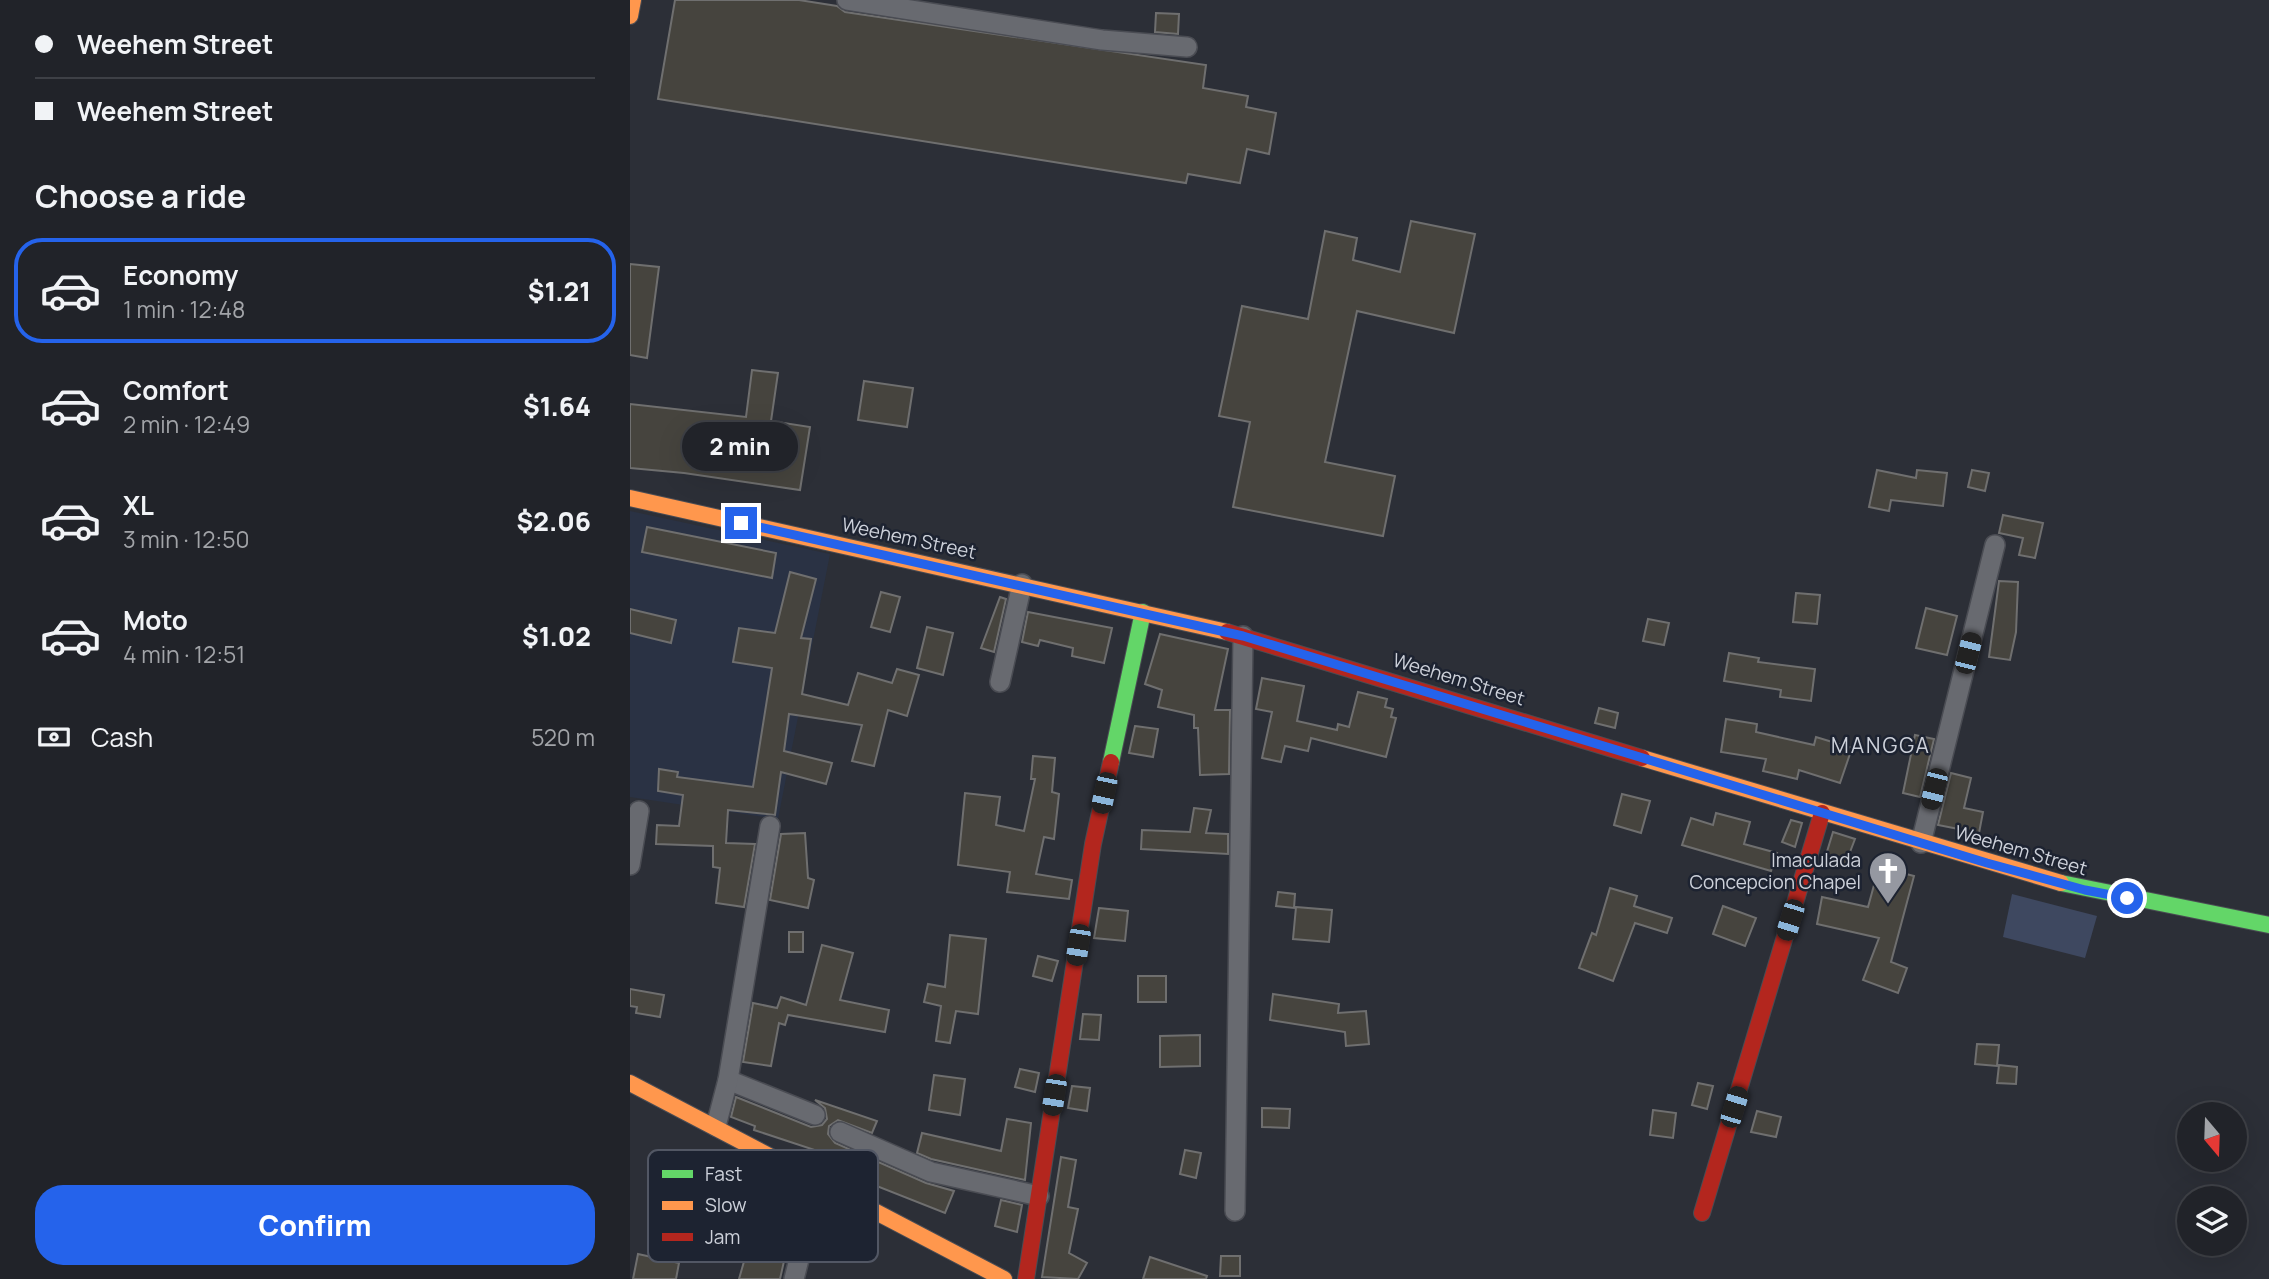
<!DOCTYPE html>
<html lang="en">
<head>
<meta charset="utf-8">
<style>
  body { margin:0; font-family:Manrope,sans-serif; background:#292b31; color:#f1f3f6; height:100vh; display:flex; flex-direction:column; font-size:26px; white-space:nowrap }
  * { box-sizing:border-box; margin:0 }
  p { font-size:23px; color:#a2a4a8 }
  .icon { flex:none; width:38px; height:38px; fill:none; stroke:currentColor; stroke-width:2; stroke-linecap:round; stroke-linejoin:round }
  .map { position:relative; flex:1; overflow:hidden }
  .drawer { display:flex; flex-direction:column; background:#212329; width:630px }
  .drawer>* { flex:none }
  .guide { display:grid; align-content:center; height:154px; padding:0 35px; background:#212329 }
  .needle { width:46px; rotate:161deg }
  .fabs { position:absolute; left:1547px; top:1102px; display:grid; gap:14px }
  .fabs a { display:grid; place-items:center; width:70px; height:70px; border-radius:50%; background:#212329; box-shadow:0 7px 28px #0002,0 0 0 2px #3e4046; font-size:35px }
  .end { position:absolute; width:32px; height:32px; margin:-16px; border:9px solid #2563eb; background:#fff; box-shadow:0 0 0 4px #fff }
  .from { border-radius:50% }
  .bubble { position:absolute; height:49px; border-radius:24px; background:#212329; box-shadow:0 7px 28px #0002,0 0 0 2px #3e4046; font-size:23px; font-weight:800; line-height:49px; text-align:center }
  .car { position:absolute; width:21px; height:42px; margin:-21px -10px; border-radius:9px; box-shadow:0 0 5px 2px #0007; background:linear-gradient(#222 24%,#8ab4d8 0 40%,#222 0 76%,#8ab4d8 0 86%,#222 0) }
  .guide b { display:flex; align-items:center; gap:24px; height:66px; font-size:26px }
  .guide b+b { border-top:2px solid #3e4046 }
  .guide i { width:18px; height:18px; background:#f1f3f6 }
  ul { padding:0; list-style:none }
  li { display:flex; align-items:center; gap:21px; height:105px; margin:0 14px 10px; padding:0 21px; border:4px solid transparent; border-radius:28px }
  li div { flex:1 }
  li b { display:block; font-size:26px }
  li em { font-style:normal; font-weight:800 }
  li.active { border-color:#2563eb }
  li>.icon { width:63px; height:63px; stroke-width:1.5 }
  h2 { padding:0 35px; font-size:32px; line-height:84px }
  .pay { display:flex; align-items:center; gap:18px; height:77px; padding:0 35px; font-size:26px }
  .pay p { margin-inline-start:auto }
  .button { display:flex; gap:14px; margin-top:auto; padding:14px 35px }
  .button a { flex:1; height:80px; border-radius:28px; background:#2563eb; color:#fff; font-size:28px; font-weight:800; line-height:80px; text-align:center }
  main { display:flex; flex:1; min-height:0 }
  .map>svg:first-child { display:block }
  .built { fill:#2a3244 }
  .green { fill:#3e4860 }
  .building { fill:#46443e; stroke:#6f6f6f; stroke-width:2 }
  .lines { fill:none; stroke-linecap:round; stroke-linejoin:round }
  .street-casing { stroke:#4a4c53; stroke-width:22 }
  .fast-casing { stroke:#4a4c53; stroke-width:18 }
  .slow-casing { stroke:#4a4c53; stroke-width:18 }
  .jam-casing { stroke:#4a4c53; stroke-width:18 }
  .street { stroke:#686a70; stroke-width:19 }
  .fast { stroke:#63d668; stroke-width:16 }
  .slow { stroke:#ff974d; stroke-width:16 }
  .jam { stroke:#b3261e; stroke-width:16 }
  .route { stroke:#2563eb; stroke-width:9 }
  .labels { text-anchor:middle; stroke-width:5; stroke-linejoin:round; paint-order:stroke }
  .street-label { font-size:19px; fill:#cdd1da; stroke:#1d2331 }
  .poi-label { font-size:19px; fill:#cdd1da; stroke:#1d2331; text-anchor:end }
  .neighbourhood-label { font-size:21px; letter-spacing:2px; fill:#cdd1da; stroke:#1d2331 }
  .key { fill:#1d2331; stroke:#525764; stroke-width:2 }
  .key-label { font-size:19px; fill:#cdd1da }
</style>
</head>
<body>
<main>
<section class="drawer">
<div class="guide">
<b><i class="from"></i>Weehem Street</b>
<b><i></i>Weehem Street</b>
</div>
<h2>Choose a ride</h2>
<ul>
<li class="active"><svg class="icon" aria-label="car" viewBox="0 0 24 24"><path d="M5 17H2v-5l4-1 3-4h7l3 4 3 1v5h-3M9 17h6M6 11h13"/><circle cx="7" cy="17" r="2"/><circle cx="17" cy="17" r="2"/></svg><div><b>Economy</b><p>1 min · 12:48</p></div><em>$1.21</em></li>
<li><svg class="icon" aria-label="car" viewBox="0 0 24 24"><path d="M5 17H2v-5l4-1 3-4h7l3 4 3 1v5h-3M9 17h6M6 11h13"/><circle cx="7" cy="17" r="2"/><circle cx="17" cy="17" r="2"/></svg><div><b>Comfort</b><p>2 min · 12:49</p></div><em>$1.64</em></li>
<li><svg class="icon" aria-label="car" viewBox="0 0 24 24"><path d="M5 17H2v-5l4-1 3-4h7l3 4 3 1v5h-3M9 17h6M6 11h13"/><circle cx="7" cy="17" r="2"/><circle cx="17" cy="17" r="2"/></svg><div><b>XL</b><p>3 min · 12:50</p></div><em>$2.06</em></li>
<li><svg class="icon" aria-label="car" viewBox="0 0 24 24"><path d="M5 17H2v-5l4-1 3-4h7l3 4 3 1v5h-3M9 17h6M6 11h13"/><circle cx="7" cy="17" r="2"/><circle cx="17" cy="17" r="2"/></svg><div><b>Moto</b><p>4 min · 12:51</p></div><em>$1.02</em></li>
</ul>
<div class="pay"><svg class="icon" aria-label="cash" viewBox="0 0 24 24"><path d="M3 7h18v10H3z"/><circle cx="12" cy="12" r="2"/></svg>Cash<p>520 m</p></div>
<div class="button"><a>Confirm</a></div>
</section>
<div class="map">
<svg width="1639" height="1279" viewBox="0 0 1639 1279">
  <rect width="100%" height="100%" fill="#2c2f37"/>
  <path class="built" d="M 0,511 L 200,554 L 148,819 L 0,797 Z"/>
  <path class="green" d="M 1382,894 L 1467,916 L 1455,958 L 1373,937 Z"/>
  <g class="building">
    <path d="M 45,0 L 169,0 L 207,6 L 215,12 L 576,65 L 573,88 L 618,96 L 616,107 L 646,113 L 639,154 L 617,149 L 610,183 L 558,174 L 556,183 L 28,99 Z"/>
    <path d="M 526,13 L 549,14 L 548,34 L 525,32 Z"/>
    <path d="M 781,221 L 845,234 L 824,333 L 727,311 L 695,462 L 765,476 L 753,536 L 603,507 L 620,422 L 589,416 L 612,306 L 678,319 L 695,231 L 727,238 L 723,260 L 770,272 Z"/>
    <path d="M 0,264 L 29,267 L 17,358 L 0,355 Z"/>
    <path d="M 122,370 L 148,373 L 141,421 L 180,427 L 170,490 L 54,473 L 0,468 L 0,404 L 116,417 Z"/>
    <path d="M 234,381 L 283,388 L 277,427 L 228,420 Z"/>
    <path d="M 1247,470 L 1286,478 L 1287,470 L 1317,473 L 1313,506 L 1261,500 L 1259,511 L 1239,507 Z"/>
    <path d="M 1342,470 L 1359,473 L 1355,491 L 1338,487 Z"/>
    <path d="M 1373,515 L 1413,523 L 1405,558 L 1389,555 L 1393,538 L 1369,533 Z"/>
    <path d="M 17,527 L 146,553 L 142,578 L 12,552 Z"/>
    <path d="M 160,572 L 186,579 L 171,638 L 181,639 L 172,694 L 218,705 L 228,673 L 262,683 L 267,669 L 289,675 L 277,716 L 258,710 L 244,766 L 222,761 L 232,725 L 159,714 L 154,751 L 202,763 L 196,784 L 151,772 L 145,815 L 98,810 L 96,843 L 125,844 L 114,907 L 86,903 L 90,868 L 83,867 L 83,846 L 26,844 L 27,825 L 49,826 L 53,795 L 28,791 L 29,769 L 48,772 L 47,777 L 123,787 L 142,668 L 103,662 L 109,628 L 145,633 Z"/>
    <path d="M 1369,581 L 1388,582 L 1386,632 L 1380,660 L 1359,657 Z"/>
    <path d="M 251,592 L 270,597 L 260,632 L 241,627 Z"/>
    <path d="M 1166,593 L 1190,595 L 1187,624 L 1163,622 Z"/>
    <path d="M 370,597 L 376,599 L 364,652 L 351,648 Z"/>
    <path d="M 1296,608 L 1327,616 L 1317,655 L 1286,648 Z"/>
    <path d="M 0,609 L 46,620 L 41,643 L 0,633 Z"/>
    <path d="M 398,612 L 482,628 L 474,663 L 442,656 L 443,648 L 410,640 L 408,646 L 392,642 Z"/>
    <path d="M 1018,619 L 1039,623 L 1034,645 L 1013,641 Z"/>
    <path d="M 297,627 L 323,633 L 313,675 L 287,668 Z"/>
    <path d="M 530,634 L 598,649 L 585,710 L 600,710 L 599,774 L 570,775 L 568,728 L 564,728 L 564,715 L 528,707 L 532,690 L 515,684 Z"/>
    <path d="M 1099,653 L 1129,658 L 1128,662 L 1185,669 L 1181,701 L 1150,697 L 1151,690 L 1094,681 Z"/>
    <path d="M 632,678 L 674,686 L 667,721 L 707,730 L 708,724 L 719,727 L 728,692 L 757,699 L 755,707 L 763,709 L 761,717 L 766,718 L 756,757 L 681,738 L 678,751 L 655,746 L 651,762 L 632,758 L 642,712 L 626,709 Z"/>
    <path d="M 969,708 L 988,713 L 985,728 L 965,723 Z"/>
    <path d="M 1096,719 L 1127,724 L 1126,732 L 1184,745 L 1186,737 L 1222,748 L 1210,783 L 1169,770 L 1167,779 L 1133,771 L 1136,759 L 1091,752 Z"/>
    <path d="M 505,726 L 528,729 L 523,757 L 499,753 Z"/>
    <path d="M 1285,735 L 1304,739 L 1290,797 L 1273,793 Z"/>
    <path d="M 403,756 L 425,758 L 422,792 L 429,794 L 424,839 L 414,837 L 406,874 L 442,880 L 439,899 L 377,892 L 380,872 L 328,865 L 335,793 L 370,797 L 366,825 L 394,831 L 405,779 L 401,779 Z"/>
    <path d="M 1321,773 L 1341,778 L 1334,808 L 1353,812 L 1349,833 L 1308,825 Z"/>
    <path d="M 992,794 L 1020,801 L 1011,833 L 984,825 Z"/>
    <path d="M 564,808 L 581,810 L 576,833 L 598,834 L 598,854 L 511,849 L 512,830 L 560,832 Z"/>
    <path d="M 1086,813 L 1120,822 L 1114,844 L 1147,853 L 1141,871 L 1052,845 L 1061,818 L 1083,825 Z"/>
    <path d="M 1161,820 L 1172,823 L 1165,847 L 1152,842 Z"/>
    <path d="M 1203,832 L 1225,839 L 1215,865 L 1195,858 Z"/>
    <path d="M 175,833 L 178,878 L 184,880 L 178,908 L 140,900 L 151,834 Z"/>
    <path d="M 1249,867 L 1284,876 L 1261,962 L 1277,968 L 1268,993 L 1233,980 L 1249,938 L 1187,924 L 1192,897 L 1238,907 Z"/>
    <path d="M 980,888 L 1007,896 L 1004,906 L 1042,918 L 1037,933 L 1005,923 L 983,981 L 949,968 L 962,933 L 966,935 Z"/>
    <path d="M 648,892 L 665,894 L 664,908 L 646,906 Z"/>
    <path d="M 1093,906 L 1126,918 L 1115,946 L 1083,934 Z"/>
    <path d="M 666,907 L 702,910 L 699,942 L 663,939 Z"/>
    <path d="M 469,908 L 498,911 L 495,941 L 464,938 Z"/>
    <rect x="159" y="932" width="14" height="20"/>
    <path d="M 320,935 L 356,939 L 348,1014 L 326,1011 L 320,1043 L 306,1041 L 311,1006 L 294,1002 L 298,984 L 315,987 Z"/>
    <path d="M 192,945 L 223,953 L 210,1000 L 259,1010 L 255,1032 L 158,1015 L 155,1025 L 149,1023 L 141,1066 L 113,1062 L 123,1003 L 147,1008 L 151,997 L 176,1005 Z"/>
    <path d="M 408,956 L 428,961 L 422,981 L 403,976 Z"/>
    <rect x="508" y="976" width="28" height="26"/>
    <path d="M 0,989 L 34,995 L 30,1017 L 6,1013 L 7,1007 L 0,1006 Z"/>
    <path d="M 643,994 L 709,1004 L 708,1013 L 736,1011 L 739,1044 L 716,1046 L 715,1032 L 640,1020 Z"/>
    <path d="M 453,1014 L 471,1015 L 469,1040 L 450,1039 Z"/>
    <path d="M 570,1035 L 570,1066 L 530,1067 L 530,1036 Z"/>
    <path d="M 1347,1044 L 1369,1045 L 1367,1066 L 1345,1064 Z"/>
    <path d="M 1369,1065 L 1387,1067 L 1386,1084 L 1367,1083 Z"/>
    <path d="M 390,1069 L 409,1073 L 405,1092 L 385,1087 Z"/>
    <path d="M 304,1075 L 335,1079 L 330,1115 L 299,1110 Z"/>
    <path d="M 1068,1083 L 1083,1086 L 1077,1109 L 1062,1105 Z"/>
    <path d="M 442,1086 L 460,1088 L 457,1111 L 438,1108 Z"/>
    <path d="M 106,1097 L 181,1127 L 192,1125 L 197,1119 L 195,1108 L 185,1100 L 247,1121 L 242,1133 L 208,1120 L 199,1126 L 198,1134 L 205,1143 L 296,1183 L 324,1191 L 315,1213 L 201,1168 L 206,1157 L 124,1130 L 125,1126 L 101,1117 Z"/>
    <path d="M 632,1108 L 660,1109 L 659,1128 L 632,1127 Z"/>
    <path d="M 1023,1110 L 1046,1113 L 1043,1138 L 1020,1135 Z"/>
    <path d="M 1127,1111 L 1151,1117 L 1146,1137 L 1121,1132 Z"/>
    <path d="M 377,1119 L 401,1123 L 395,1180 L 301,1159 L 287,1153 L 292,1133 L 371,1151 Z"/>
    <path d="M 555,1150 L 571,1153 L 566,1178 L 550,1174 Z"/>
    <path d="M 431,1157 L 446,1160 L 438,1207 L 448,1209 L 439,1253 L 457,1263 L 448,1279 L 412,1277 Z"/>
    <path d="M 371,1200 L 392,1205 L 387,1232 L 365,1226 Z"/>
    <path d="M 99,1219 L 113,1224 L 111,1229 L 159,1239 L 150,1279 L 109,1279 L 117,1251 L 84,1239 L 90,1223 L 97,1226 Z"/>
    <path d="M 8,1254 L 49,1263 L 46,1279 L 3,1279 Z"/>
    <path d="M 591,1256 L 610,1256 L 610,1276 L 590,1276 Z"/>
    <path d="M 520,1257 L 577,1276 L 576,1279 L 513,1279 Z"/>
  </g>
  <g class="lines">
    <g class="street-casing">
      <g id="street">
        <path d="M 217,0 L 472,40 L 557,47"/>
        <path d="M 370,682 L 392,584"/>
        <path d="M 1291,843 L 1365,545"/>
        <path d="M 0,865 L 9,811"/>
        <path d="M 98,1080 L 185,1115"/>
        <path d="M 86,1126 L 98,1080 L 140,826"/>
        <path d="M 210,1132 L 301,1172 L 409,1196"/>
        <path d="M 605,1211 L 613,636"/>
        <path d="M 164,1279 L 188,1184"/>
      </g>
    </g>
    <g class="fast-casing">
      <g id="fast">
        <path d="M 481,762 L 513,612"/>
        <path d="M 1431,883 L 1639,925"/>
      </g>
    </g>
    <g class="slow-casing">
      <g id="slow">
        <path d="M 0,16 L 3,0"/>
        <path d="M 0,498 L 597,632"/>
        <path d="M 1012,758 L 1431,883"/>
        <path d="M 0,1083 L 374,1279"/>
      </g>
    </g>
    <g class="jam-casing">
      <g id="jam">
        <path d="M 597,632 L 1012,758"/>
        <path d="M 1072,1213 L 1192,813"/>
        <path d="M 396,1279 L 463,844 L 481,762"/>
      </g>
    </g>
    <use href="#street" class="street"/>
    <use href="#fast" class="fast"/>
    <use href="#slow" class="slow"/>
    <use href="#jam" class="jam"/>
  </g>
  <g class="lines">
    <path class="route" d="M 111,523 L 613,636 L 1357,863 L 1455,890 L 1497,898"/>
  </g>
  <defs>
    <g id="church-pin" transform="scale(2.0125)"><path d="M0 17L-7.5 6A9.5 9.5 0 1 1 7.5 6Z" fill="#9598a1" stroke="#1d2331"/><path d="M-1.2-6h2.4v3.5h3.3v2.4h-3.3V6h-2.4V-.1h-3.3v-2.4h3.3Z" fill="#fff"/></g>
  </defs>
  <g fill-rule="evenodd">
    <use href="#church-pin" x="1258" y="871"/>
  </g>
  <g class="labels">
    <g class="street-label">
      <text transform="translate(279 538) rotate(12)" y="7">Weehem Street</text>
      <text transform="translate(829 679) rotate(17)" y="7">Weehem Street</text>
      <text transform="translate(1391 850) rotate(16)" y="7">Weehem Street</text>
    </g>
    <g class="poi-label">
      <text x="1231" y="867">Imaculada<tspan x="1231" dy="22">Concepcion Chapel</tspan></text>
    </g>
    <g class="neighbourhood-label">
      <text x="1251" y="753">MANGGA</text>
    </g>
  </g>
  <rect x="18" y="1150" width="230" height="112" rx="10" class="key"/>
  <rect x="32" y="1170" width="31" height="8" fill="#63d668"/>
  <rect x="32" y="1201" width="31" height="9" fill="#ff974d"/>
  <rect x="32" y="1233" width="31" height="8" fill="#b3261e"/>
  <g class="key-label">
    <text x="75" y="1181">Fast</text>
    <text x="75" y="1212">Slow</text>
    <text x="75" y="1244">Jam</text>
  </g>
</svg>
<div class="fabs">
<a><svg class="needle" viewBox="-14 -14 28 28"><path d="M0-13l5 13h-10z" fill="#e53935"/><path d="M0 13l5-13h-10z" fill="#a2a4a8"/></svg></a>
<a><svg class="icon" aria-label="layers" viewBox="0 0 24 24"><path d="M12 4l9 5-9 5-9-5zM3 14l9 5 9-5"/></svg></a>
</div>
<i class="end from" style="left:1497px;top:898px"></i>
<i class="end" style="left:111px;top:523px"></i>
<div class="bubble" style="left:52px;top:422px;width:116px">2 min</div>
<i class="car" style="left:1338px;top:653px;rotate:14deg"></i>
<i class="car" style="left:1304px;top:789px;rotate:194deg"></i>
<i class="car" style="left:474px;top:793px;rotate:192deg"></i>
<i class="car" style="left:1160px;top:920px;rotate:197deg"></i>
<i class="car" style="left:448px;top:945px;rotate:189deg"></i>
<i class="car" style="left:424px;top:1095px;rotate:189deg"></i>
<i class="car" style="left:1104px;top:1107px;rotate:17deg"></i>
</div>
</main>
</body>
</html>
